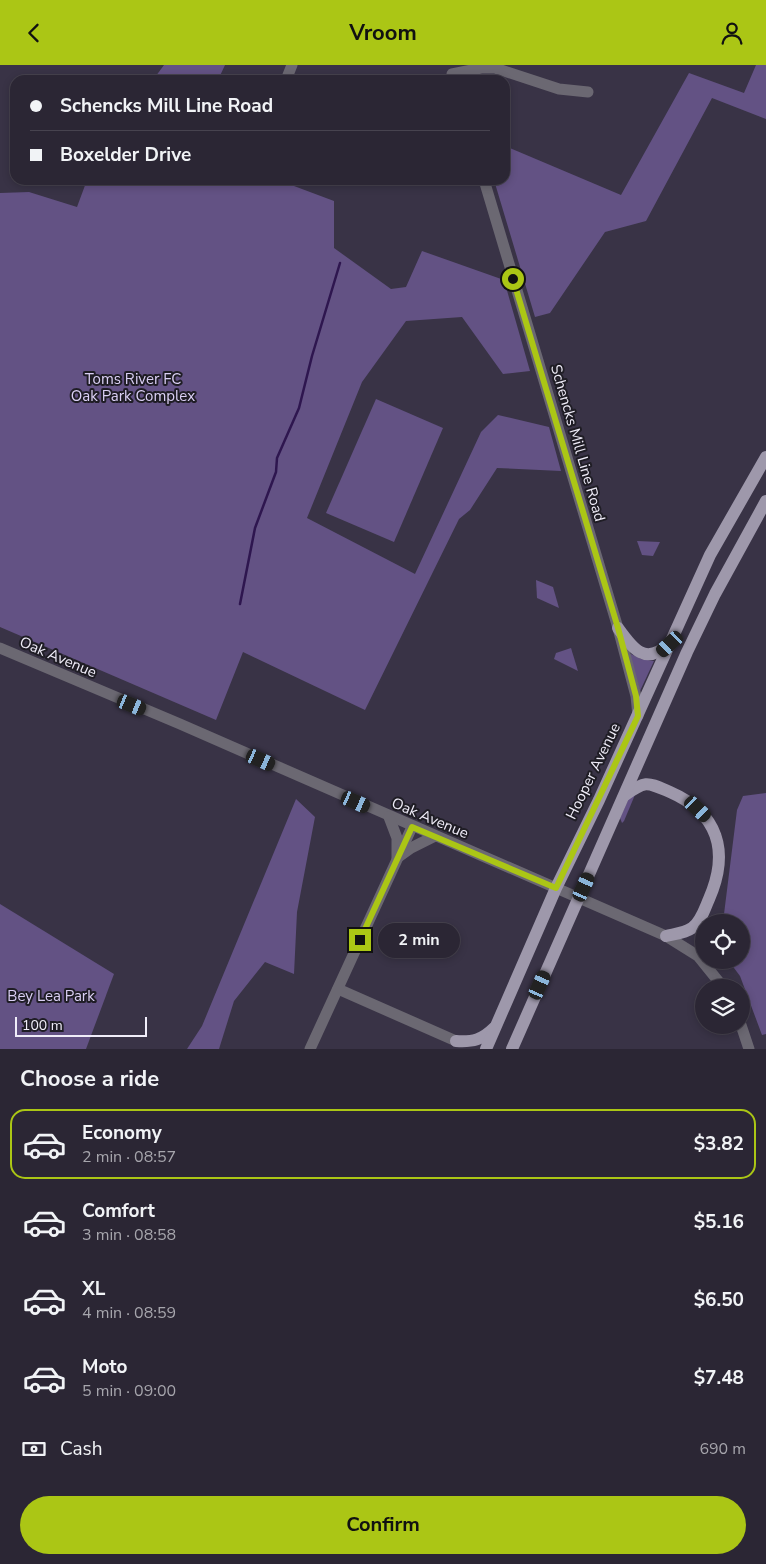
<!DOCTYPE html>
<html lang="en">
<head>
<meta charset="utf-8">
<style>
  body { margin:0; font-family:"Nunito Sans",sans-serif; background:#373240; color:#f1f3f6; height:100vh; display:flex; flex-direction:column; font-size:19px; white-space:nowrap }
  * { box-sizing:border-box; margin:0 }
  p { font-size:16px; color:#a6a5ac }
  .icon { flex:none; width:28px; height:28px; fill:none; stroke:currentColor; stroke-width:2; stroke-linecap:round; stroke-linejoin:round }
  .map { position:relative; height:984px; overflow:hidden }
  .sheet { display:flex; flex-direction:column; background:#2b2634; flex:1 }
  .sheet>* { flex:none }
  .top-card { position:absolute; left:10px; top:10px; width:500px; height:110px; border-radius:15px; box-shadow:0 2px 8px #0003,0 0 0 1px #47434f; display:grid; align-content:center; height:110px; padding:0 20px; background:#2b2634 }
  .tools { position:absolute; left:695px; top:849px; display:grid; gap:10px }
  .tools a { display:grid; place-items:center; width:55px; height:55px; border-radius:50%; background:#2b2634; box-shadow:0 2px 8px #0003,0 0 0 1px #47434f; font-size:25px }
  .scale { position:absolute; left:15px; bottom:12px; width:132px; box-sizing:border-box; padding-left:5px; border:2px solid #f0edf9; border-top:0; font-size:14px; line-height:18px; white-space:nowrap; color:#f0edf9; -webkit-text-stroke:4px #1f1d25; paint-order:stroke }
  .end { position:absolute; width:22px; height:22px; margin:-11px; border:6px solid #abc615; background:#111; box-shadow:0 0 0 2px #111 }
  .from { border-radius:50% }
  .bubble { position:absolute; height:35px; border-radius:18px; background:#2b2634; box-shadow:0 2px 8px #0003,0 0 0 1px #47434f; font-size:16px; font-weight:700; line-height:35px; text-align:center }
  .car { position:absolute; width:15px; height:30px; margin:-15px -8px; border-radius:6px; box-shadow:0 0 4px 1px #0007; background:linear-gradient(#222 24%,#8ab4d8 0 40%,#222 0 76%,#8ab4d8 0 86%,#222 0) }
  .top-card b { display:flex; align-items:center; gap:18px; height:48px; font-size:19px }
  .top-card b+b { border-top:1px solid #47434f }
  .top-card i { width:12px; height:12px; background:#f1f3f6 }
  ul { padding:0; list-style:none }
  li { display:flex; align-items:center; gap:15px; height:70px; margin:0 10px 8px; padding:0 10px; border:2px solid transparent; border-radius:15px }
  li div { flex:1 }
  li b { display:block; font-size:19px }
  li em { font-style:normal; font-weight:700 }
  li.active { border-color:#abc615 }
  li>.icon { width:45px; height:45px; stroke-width:1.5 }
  h2 { padding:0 20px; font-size:22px; line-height:60px }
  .pay { display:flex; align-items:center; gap:12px; height:55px; padding:0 20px; font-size:19px }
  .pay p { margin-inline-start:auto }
  .primary-button { display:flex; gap:10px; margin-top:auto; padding:10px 20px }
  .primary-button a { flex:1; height:58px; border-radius:30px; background:#abc615; color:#111; font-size:20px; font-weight:700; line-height:58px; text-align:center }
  header { display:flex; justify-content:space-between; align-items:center; height:65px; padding:0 20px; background:#abc615; color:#111; font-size:22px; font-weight:700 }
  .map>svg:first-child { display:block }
  .green { fill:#635284 }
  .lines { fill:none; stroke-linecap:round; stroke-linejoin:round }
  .stream { stroke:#2e164f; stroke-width:2.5 }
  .minor { stroke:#6b6872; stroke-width:11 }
  .major { stroke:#9e98ab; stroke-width:12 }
  .route { stroke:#abc615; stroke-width:6 }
  .labels { text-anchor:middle; stroke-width:4; stroke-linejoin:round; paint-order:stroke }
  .park-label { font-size:15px; fill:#dbd0f5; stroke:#1f1d25 }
  .street-label { font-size:15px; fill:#f0edf9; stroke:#1f1d25 }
</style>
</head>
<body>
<header><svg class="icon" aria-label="back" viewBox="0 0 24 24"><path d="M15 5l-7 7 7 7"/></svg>Vroom<svg class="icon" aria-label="person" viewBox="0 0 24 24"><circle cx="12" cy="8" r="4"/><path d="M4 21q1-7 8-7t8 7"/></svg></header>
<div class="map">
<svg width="766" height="984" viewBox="0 0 766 984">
  <rect width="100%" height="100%" fill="#393346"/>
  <g class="green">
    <path d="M 164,0 L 225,0 L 218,15 L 153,15 Z"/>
    <path d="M 756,0 L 766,0 L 766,54 L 712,33 L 646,156 L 605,167 L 550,248 L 535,252 L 494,115 L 505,115 L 505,81 L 621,130 L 689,8 L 744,28 Z"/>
    <path d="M 87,115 L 278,115 L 334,136 L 334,183 L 391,224 L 406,222 L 422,186 L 504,215 L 530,306 L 503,309 L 462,252 L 406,256 L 362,317 L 307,453 L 415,509 L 481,367 L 498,350 L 549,362 L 561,406 L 497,403 L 470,445 L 459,454 L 365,645 L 243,587 L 216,655 L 0,562 L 0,128 L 29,127 L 77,142 Z"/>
    <path d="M 376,334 L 443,363 L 394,477 L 326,448 Z"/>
    <path d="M 637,476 L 660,477 L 653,491 L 642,490 Z"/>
    <path d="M 536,515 L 553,522 L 559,543 L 537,533 Z"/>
    <path d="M 571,583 L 578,606 L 554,594 L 556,588 Z"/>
    <path d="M 629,588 L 641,594 L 654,596 L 640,626 Z"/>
    <path d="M 637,725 L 624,756 L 622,758 L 620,753 L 629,733 Z"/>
    <path d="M 766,728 L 766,969 L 762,970 L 740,911 L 728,895 L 741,895 L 741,858 L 723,857 L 737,745 L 743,731 Z"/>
    <path d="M 296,734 L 315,752 L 297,847 L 294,909 L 265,897 L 234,936 L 219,984 L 187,984 L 202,961 Z"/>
    <path d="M 0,839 L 114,909 L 86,984 L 0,984 Z"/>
  </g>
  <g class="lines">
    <path class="stream" d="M 240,539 L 255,463 L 276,407 L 277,393 L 299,343 L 312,291 L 340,198"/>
    <g class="minor">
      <path d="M 452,9 L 481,3 L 495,3 L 559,24 L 588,27"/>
      <path d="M 286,15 L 292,0"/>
      <path d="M 484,115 L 618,563 L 636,631 L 638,651"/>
      <path d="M 0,583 L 180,659 L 666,871 L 698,891 L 723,922"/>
      <path d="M 389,752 L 397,773 L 397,793 L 411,783 L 435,771"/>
      <path d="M 338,924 L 456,976"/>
      <path d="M 741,960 L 749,984"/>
      <path d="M 310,984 L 412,762"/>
    </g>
    <g class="major">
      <path d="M 618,563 C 633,584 645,601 669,579"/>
      <path d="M 625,730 C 646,715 647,717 670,727 C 718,748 730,786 709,834 C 705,843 701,857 692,863 C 685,868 674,869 666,871"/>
      <path d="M 456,976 C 473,977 482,975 494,963"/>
      <path d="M 486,984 L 556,823 L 599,735 L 710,490 L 766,392"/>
      <path d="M 512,984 L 687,587 L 715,529 L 766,436"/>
    </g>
  </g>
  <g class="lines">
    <path class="route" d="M 360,875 L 412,762 L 556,823 L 638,651 L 636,631 L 618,563 L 513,214"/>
  </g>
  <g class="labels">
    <g class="park-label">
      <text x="133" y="319">Toms River FC<tspan x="133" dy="17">Oak Park Complex</tspan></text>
      <text x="51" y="936">Bey Lea Park</text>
    </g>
    <g class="street-label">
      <text transform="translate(578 378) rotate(74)" y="5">Schencks Mill Line Road</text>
      <text transform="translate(58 592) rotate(23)" y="5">Oak Avenue</text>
      <text transform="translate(593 706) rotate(-64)" y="5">Hooper Avenue</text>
      <text transform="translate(430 753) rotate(23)" y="5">Oak Avenue</text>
    </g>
  </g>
</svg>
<div class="tools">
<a><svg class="icon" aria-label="locate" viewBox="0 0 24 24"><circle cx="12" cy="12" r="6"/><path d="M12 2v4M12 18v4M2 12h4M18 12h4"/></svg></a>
<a><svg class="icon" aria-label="layers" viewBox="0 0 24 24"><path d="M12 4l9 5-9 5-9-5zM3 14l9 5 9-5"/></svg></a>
</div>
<div class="scale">100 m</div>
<i class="end from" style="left:513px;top:214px"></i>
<i class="end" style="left:360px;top:875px"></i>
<div class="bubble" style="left:378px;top:858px;width:82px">2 min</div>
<i class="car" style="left:670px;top:579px;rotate:227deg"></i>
<i class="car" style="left:132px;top:640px;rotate:112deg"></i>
<i class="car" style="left:261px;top:695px;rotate:114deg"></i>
<i class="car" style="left:356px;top:737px;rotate:114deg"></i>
<i class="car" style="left:698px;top:744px;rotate:133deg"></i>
<i class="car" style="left:584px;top:822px;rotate:24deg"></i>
<i class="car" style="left:540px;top:920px;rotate:24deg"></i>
<div class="top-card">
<b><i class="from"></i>Schencks Mill Line Road</b>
<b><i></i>Boxelder Drive</b>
</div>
</div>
<section class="sheet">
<h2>Choose a ride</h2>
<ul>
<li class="active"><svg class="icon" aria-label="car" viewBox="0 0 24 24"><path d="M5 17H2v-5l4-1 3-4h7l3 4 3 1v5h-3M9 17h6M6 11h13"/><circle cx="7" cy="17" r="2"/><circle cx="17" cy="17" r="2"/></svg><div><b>Economy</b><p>2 min · 08:57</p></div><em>$3.82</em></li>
<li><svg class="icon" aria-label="car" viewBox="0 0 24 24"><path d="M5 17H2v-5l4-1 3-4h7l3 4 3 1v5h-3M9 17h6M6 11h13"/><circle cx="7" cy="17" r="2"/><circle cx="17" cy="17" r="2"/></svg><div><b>Comfort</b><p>3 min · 08:58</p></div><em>$5.16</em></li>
<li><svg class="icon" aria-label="car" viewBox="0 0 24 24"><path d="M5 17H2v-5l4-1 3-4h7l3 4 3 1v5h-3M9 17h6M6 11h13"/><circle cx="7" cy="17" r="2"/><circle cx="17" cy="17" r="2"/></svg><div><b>XL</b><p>4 min · 08:59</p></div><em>$6.50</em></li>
<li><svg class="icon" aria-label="car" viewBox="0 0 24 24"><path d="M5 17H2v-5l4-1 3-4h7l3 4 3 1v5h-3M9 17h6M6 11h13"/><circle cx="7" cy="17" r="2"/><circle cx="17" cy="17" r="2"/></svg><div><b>Moto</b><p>5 min · 09:00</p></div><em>$7.48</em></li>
</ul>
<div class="pay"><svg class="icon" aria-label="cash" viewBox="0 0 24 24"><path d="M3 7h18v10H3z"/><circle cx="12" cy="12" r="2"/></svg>Cash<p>690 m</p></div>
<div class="primary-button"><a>Confirm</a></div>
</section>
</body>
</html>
